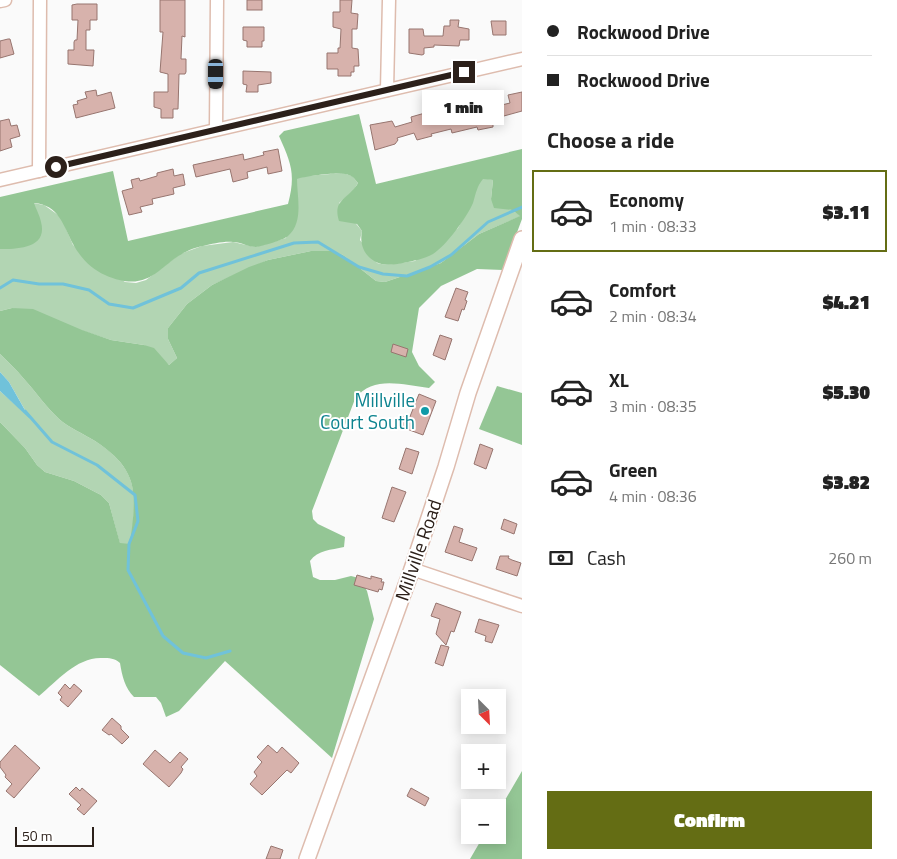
<!DOCTYPE html>
<html lang="en">
<head>
<meta charset="utf-8">
<style>
  body { margin:0; font-family:"Titillium Web",sans-serif; background:#f6f6f6; color:#222; height:100vh; display:flex; flex-direction:column; font-size:19px; white-space:nowrap }
  * { box-sizing:border-box; margin:0 }
  p { font-size:16px; color:#767676 }
  .icon { flex:none; width:28px; height:28px; fill:none; stroke:currentColor; stroke-width:2; stroke-linecap:round; stroke-linejoin:round }
  .map { position:relative; flex:1; overflow:hidden }
  .panel { display:flex; flex-direction:column; background:#fff; width:375px }
  .panel>* { flex:none }
  .banner { display:grid; align-content:center; height:110px; padding:0 25px; background:#fff }
  .needle { width:32px; rotate:156deg }
  .fabs { position:absolute; left:461px; top:689px; display:grid; gap:10px }
  .fabs a { display:grid; place-items:center; width:45px; height:45px; border-radius:0px; background:#fff; box-shadow:0 2px 12px #0003; font-size:25px }
  .scale { position:absolute; left:15px; bottom:12px; width:79px; box-sizing:border-box; padding-left:5px; border:2px solid #2c201a; border-top:0; font-size:14px; line-height:18px; white-space:nowrap; color:#2c201a; -webkit-text-stroke:4px #fff; paint-order:stroke }
  .end { position:absolute; width:22px; height:22px; margin:-11px; border:6px solid #2c201a; background:#fff; box-shadow:0 0 0 2px #fff }
  .from { border-radius:50% }
  .bubble { position:absolute; height:35px; border-radius:0px; background:#fff; box-shadow:0 2px 12px #0003; font-size:16px; font-weight:800; line-height:35px; text-align:center }
  .car { position:absolute; width:15px; height:30px; margin:-15px -8px; border-radius:6px; box-shadow:0 0 4px 1px #0007; background:linear-gradient(#222 24%,#8ab4d8 0 40%,#222 0 76%,#8ab4d8 0 86%,#222 0) }
  .banner b { display:flex; align-items:center; gap:18px; height:48px; font-size:19px }
  .banner b+b { border-top:1px solid #e0e0e0 }
  .banner i { width:12px; height:12px; background:#222 }
  ul { padding:0; list-style:none }
  li { display:flex; align-items:center; gap:15px; height:82px; margin:0 10px 8px; padding:0 15px; border:2px solid transparent; border-radius:0px }
  li div { flex:1 }
  li b { display:block; font-size:19px }
  li em { font-style:normal; font-weight:800 }
  li.on { border-color:#646d14 }
  li>.icon { width:45px; height:45px; stroke-width:1.5 }
  h2 { padding:0 25px; font-size:22px; line-height:60px }
  .pay { display:flex; align-items:center; gap:12px; height:55px; padding:0 25px; font-size:19px }
  .pay p { margin-inline-start:auto }
  .button { display:flex; gap:10px; margin-top:auto; padding:10px 25px }
  .button a { flex:1; height:58px; border-radius:0px; background:#646d14; color:#fff; font-size:20px; font-weight:800; line-height:58px; text-align:center }
  main { display:flex; flex:1; min-height:0 }
  .map>svg:first-child { display:block }
  .green { fill:#b2d5b3 }
  .forest { fill:#94c695 }
  .water { fill:#70c2da }
  .lines { fill:none; stroke-linecap:round; stroke-linejoin:round }
  .stream { stroke:#70c2da; stroke-width:3 }
  .building { fill:#d7b2ac; stroke:#97756f }
  .minor-casing { stroke:#debcae; stroke-width:15 }
  .tertiary-casing { stroke:#debcae; stroke-width:18 }
  .minor { stroke:#fff; stroke-width:12 }
  .tertiary { stroke:#fff; stroke-width:15 }
  .route { stroke:#2c201a; stroke-width:6 }
  .culture-dot { fill:#0f9aa8; stroke:#fff; stroke-width:2 }
  .labels { text-anchor:middle; stroke-width:4; stroke-linejoin:round; paint-order:stroke }
  .culture-label { font-size:19px; fill:#0d838f; stroke:#fff; text-anchor:end }
  .street-label { font-size:19px; fill:#2c201a; stroke:#fff }
</style>
</head>
<body>
<main>
<div class="map">
<svg width="522" height="859" viewBox="0 0 522 859">
  <rect width="100%" height="100%" fill="#fafafa"/>
  <g class="green">
    <path d="M 343,173 L 352,176 L 358,183 L 353,191 L 339,203 L 362,231 L 360,240 L 377,263 L 386,265 L 415,261 L 458,228 L 472,203 L 477,185 L 483,178 L 493,180 L 491,199 C 501,206 511,209 521,216 L 479,234 L 441,263 L 385,282 L 376,281 L 343,255 L 333,251 L 311,251 L 268,260 L 212,285 L 187,304 L 168,328 L 168,339 L 177,358 L 169,365 L 144,345 L 111,340 L 12,308 L 0,311 L 0,249 L 7,249 L 33,203 L 44,205 L 61,217 L 73,245 L 125,282 L 136,283 L 146,280 L 180,254 L 202,246 L 233,242 L 255,247 L 286,238 L 297,188 L 297,178 L 305,176 Z"/>
    <path d="M 0,354 C 8,362 17,370 24,379 C 36,392 46,407 59,419 C 69,428 84,434 95,441 C 141,471 136,495 131,544 L 120,544 L 109,503 L 101,495 L 74,481 L 45,472 L 37,465 L 25,448 L 0,422 L 0,391 L 29,417 L 9,382 L 0,372 Z"/>
  </g>
  <g class="forest">
    <path d="M 359,114 L 376,184 L 522,149 L 522,219 L 503,270 L 477,269 L 441,286 L 419,308 L 412,352 L 419,366 L 435,382 L 429,388 C 402,385 373,375 355,399 L 312,511 L 313,519 L 318,524 L 345,537 L 344,547 C 331,550 318,550 310,561 L 313,577 L 320,580 L 335,580 L 351,576 L 359,578 L 367,591 L 374,619 L 332,758 L 225,661 L 179,711 L 166,717 L 161,703 L 156,697 L 134,697 C 125,688 122,676 120,663 C 114,658 110,658 102,658 C 77,657 57,681 39,696 L 0,665 L 0,422 L 25,448 L 37,465 L 45,472 L 74,481 L 101,495 L 109,503 L 120,543 L 130,544 C 136,495 141,471 95,441 C 84,434 69,428 59,419 C 46,407 36,392 24,379 C 17,370 8,362 0,354 L 0,311 L 12,308 L 33,309 L 82,330 L 111,340 L 144,345 L 154,348 L 169,365 L 177,358 L 168,339 L 168,328 L 187,304 L 212,285 L 249,267 L 268,260 L 311,251 L 333,251 L 343,255 L 376,281 L 385,282 L 441,263 L 479,234 L 520,216 L 512,210 L 494,208 L 491,199 L 493,180 L 483,179 C 477,186 476,193 473,203 C 467,217 446,246 433,254 C 424,259 413,261 403,263 C 391,265 381,267 370,258 C 362,251 360,241 362,231 L 357,224 L 339,221 C 332,199 349,199 358,183 C 354,178 352,175 345,174 C 337,172 305,176 297,179 C 297,197 304,222 288,236 C 284,240 262,246 256,247 C 248,247 241,242 233,242 C 224,241 212,244 203,246 C 160,254 157,298 105,275 C 91,269 80,257 73,244 C 63,225 59,205 34,203 C 36,209 40,216 41,222 C 48,248 18,249 0,249 L 0,197 L 113,171 L 128,241 L 288,204 C 296,174 291,163 279,136 L 284,131 Z"/>
    <path d="M 497,386 L 522,393 L 522,445 L 479,429 Z"/>
    <path d="M 522,771 L 522,859 L 470,859 L 484,835 L 498,835 L 498,812 Z"/>
  </g>
  <path class="water" d="M 0,372 L 9,382 L 30,419 L 0,391 Z"/>
  <g class="lines">
    <g class="stream">
      <path d="M 0,288 L 13,280 L 39,284 L 63,284 L 89,290 L 109,304 L 133,308 L 181,288 L 199,273 L 294,243 L 318,242 L 359,267 L 383,274 L 407,276 L 430,267 L 451,255 L 488,222 L 522,207"/>
      <path d="M 25,411 L 52,442 L 97,465 L 135,495 L 138,521 L 129,544 L 128,570 L 163,636 L 183,653 L 206,658 L 230,651"/>
    </g>
  </g>
  <g class="building">
    <path d="M 160,0 L 185,0 L 185,37 L 182,36 L 181,59 L 186,59 L 186,72 L 185,74 L 179,74 L 178,109 L 173,109 L 173,118 L 161,118 L 161,109 L 154,107 L 154,92 L 168,92 L 168,74 L 160,72 L 163,32 L 160,32 Z"/>
    <rect x="247" y="0" width="15" height="10"/>
    <path d="M 340,0 L 352,0 L 351,13 L 358,14 L 357,29 L 352,29 L 352,48 L 358,49 L 359,66 L 354,66 L 354,72 L 351,72 L 351,76 L 338,76 L 338,69 L 327,69 L 327,53 L 338,53 L 338,48 L 340,48 L 341,29 L 333,27 L 333,12 L 340,12 Z"/>
    <path d="M 77,4 L 97,4 L 97,20 L 90,20 L 90,30 L 86,30 L 86,50 L 94,50 L 93,66 L 68,64 L 68,50 L 74,50 L 74,42 L 75,40 L 77,40 L 78,20 L 72,20 L 72,5 Z"/>
    <path d="M 450,20 L 459,20 L 458,27 L 469,29 L 469,40 L 460,40 L 459,46 L 434,45 L 434,47 L 424,48 L 424,54 L 422,55 L 409,53 L 409,29 L 423,29 L 424,36 L 443,36 L 444,26 L 450,26 Z"/>
    <path d="M 491,21 L 506,21 L 506,35 L 493,35 Z"/>
    <path d="M 243,27 L 264,27 L 264,41 L 262,41 L 262,47 L 247,47 L 247,41 L 243,40 Z"/>
    <path d="M 8,39 L 10,39 L 14,54 L 0,58 L 0,41 Z"/>
    <path d="M 243,71 L 271,72 L 271,83 L 258,85 L 258,92 L 246,92 L 247,85 L 243,84 Z"/>
    <path d="M 96,90 L 97,96 L 111,92 L 115,108 L 76,118 L 73,105 L 78,104 L 77,101 L 87,98 L 85,92 Z"/>
    <path d="M 522,92 L 522,111 L 493,119 L 493,127 L 478,130 L 477,127 L 452,133 L 451,129 L 431,134 L 432,136 L 417,140 L 414,133 L 397,138 L 398,140 L 395,144 L 375,150 L 370,125 L 392,121 L 395,127 L 412,122 L 411,117 L 425,113 L 428,122 L 448,118 L 446,109 L 463,105 L 463,108 L 488,102 L 489,108 L 510,103 L 508,95 Z"/>
    <path d="M 9,119 L 11,126 L 17,125 L 20,136 L 10,139 L 12,147 L 0,151 L 0,121 Z"/>
    <path d="M 278,149 L 282,171 L 268,174 L 267,167 L 247,172 L 248,178 L 233,182 L 230,169 L 196,177 L 193,165 L 243,154 L 244,160 L 264,155 L 263,152 Z"/>
    <path d="M 173,169 L 174,176 L 183,174 L 185,185 L 173,188 L 174,194 L 152,199 L 153,204 L 140,207 L 142,212 L 129,215 L 122,191 L 133,188 L 131,180 L 139,178 L 140,181 L 157,176 L 157,173 Z"/>
    <path d="M 456,288 L 468,292 L 465,300 L 467,301 L 464,310 L 462,309 L 458,321 L 445,317 Z"/>
    <path d="M 440,335 L 452,339 L 445,360 L 433,355 Z"/>
    <path d="M 393,344 L 408,349 L 406,357 L 391,352 Z"/>
    <path d="M 419,394 L 436,401 L 423,435 L 396,425 L 400,416 L 409,419 Z"/>
    <path d="M 480,444 L 493,449 L 486,469 L 474,464 Z"/>
    <path d="M 406,448 L 419,452 L 412,474 L 399,469 Z"/>
    <path d="M 392,487 L 406,492 L 394,522 L 382,518 Z"/>
    <path d="M 504,519 L 517,524 L 514,534 L 501,529 Z"/>
    <path d="M 454,526 L 463,529 L 459,542 L 477,548 L 472,561 L 445,552 Z"/>
    <path d="M 500,556 L 509,556 L 508,558 L 512,560 L 521,563 L 517,576 L 496,569 Z"/>
    <path d="M 357,575 L 371,579 L 371,576 L 382,579 L 381,582 L 384,582 L 382,590 L 379,589 L 378,592 L 354,585 Z"/>
    <path d="M 436,603 L 461,612 L 454,632 L 451,631 L 446,645 L 436,634 L 440,619 L 431,616 Z"/>
    <path d="M 479,619 L 499,625 L 492,643 L 485,641 L 486,636 L 475,632 Z"/>
    <path d="M 441,645 L 449,647 L 443,666 L 435,663 Z"/>
    <path d="M 65,684 L 70,689 L 74,684 L 82,691 L 68,707 L 60,700 L 62,697 L 58,693 Z"/>
    <path d="M 112,718 L 121,726 L 121,729 L 129,737 L 122,744 L 111,734 L 109,735 L 102,730 Z"/>
    <path d="M 15,745 L 40,768 L 14,798 L 6,791 L 12,784 L 5,777 L 6,775 L 0,767 L 0,762 Z"/>
    <path d="M 268,745 L 277,753 L 282,747 L 299,763 L 291,773 L 287,770 L 262,795 L 250,784 L 257,776 L 254,772 L 262,762 L 257,757 Z"/>
    <path d="M 155,750 L 170,763 L 180,752 L 188,759 L 181,767 L 183,769 L 181,773 L 169,787 L 143,764 Z"/>
    <path d="M 76,787 L 80,791 L 82,788 L 97,801 L 84,815 L 77,809 L 81,805 L 69,794 Z"/>
    <path d="M 411,788 L 429,798 L 425,806 L 407,796 Z"/>
    <path d="M 271,846 L 283,850 L 280,859 L 266,859 Z"/>
  </g>
  <g class="lines">
    <g class="minor-casing">
      <g id="minor">
        <path d="M 0,1 L 5,0"/>
        <path d="M 387,90 L 389,0"/>
        <path d="M 216,129 L 217,0"/>
        <path d="M 39,171 L 40,0"/>
        <path d="M 0,180 L 522,59"/>
        <path d="M 412,569 L 522,606"/>
      </g>
    </g>
    <g class="tertiary-casing">
      <path id="tertiary" d="M 307,859 L 412,569 L 446,467 L 468,393 L 522,239"/>
    </g>
    <use href="#minor" class="minor"/>
    <use href="#tertiary" class="tertiary"/>
  </g>
  <g class="lines">
    <path class="route" d="M 56,167 L 464,72"/>
  </g>
  <circle class="culture-dot" cx="425" cy="411" r="5"/>
  <g class="labels">
    <g class="culture-label">
      <text x="415" y="407">Millville<tspan x="415" dy="22">Court South</tspan></text>
    </g>
    <g class="street-label">
      <text transform="translate(418 550) rotate(-71)" y="7">Millville Road</text>
    </g>
  </g>
</svg>
<div class="fabs">
<a><svg class="needle" viewBox="-14 -14 28 28"><path d="M0-13l5 13h-10z" fill="#e53935"/><path d="M0 13l5-13h-10z" fill="#767676"/></svg></a>
<a>+</a>
<a>−</a>
</div>
<div class="scale">50 m</div>
<i class="end from" style="left:56px;top:167px"></i>
<i class="end" style="left:464px;top:72px"></i>
<div class="bubble" style="left:422px;top:90px;width:82px">1 min</div>
<i class="car" style="left:216px;top:74px;rotate:180deg"></i>
</div>
<section class="panel">
<div class="banner">
<b><i class="from"></i>Rockwood Drive</b>
<b><i></i>Rockwood Drive</b>
</div>
<h2>Choose a ride</h2>
<ul>
<li class="on"><svg class="icon" aria-label="car" viewBox="0 0 24 24"><path d="M5 17H2v-5l4-1 3-4h7l3 4 3 1v5h-3M9 17h6M6 11h13"/><circle cx="7" cy="17" r="2"/><circle cx="17" cy="17" r="2"/></svg><div><b>Economy</b><p>1 min · 08:33</p></div><em>$3.11</em></li>
<li><svg class="icon" aria-label="car" viewBox="0 0 24 24"><path d="M5 17H2v-5l4-1 3-4h7l3 4 3 1v5h-3M9 17h6M6 11h13"/><circle cx="7" cy="17" r="2"/><circle cx="17" cy="17" r="2"/></svg><div><b>Comfort</b><p>2 min · 08:34</p></div><em>$4.21</em></li>
<li><svg class="icon" aria-label="car" viewBox="0 0 24 24"><path d="M5 17H2v-5l4-1 3-4h7l3 4 3 1v5h-3M9 17h6M6 11h13"/><circle cx="7" cy="17" r="2"/><circle cx="17" cy="17" r="2"/></svg><div><b>XL</b><p>3 min · 08:35</p></div><em>$5.30</em></li>
<li><svg class="icon" aria-label="car" viewBox="0 0 24 24"><path d="M5 17H2v-5l4-1 3-4h7l3 4 3 1v5h-3M9 17h6M6 11h13"/><circle cx="7" cy="17" r="2"/><circle cx="17" cy="17" r="2"/></svg><div><b>Green</b><p>4 min · 08:36</p></div><em>$3.82</em></li>
</ul>
<div class="pay"><svg class="icon" aria-label="cash" viewBox="0 0 24 24"><path d="M3 7h18v10H3z"/><circle cx="12" cy="12" r="2"/></svg>Cash<p>260 m</p></div>
<div class="button"><a>Confirm</a></div>
</section>
</main>
</body>
</html>
